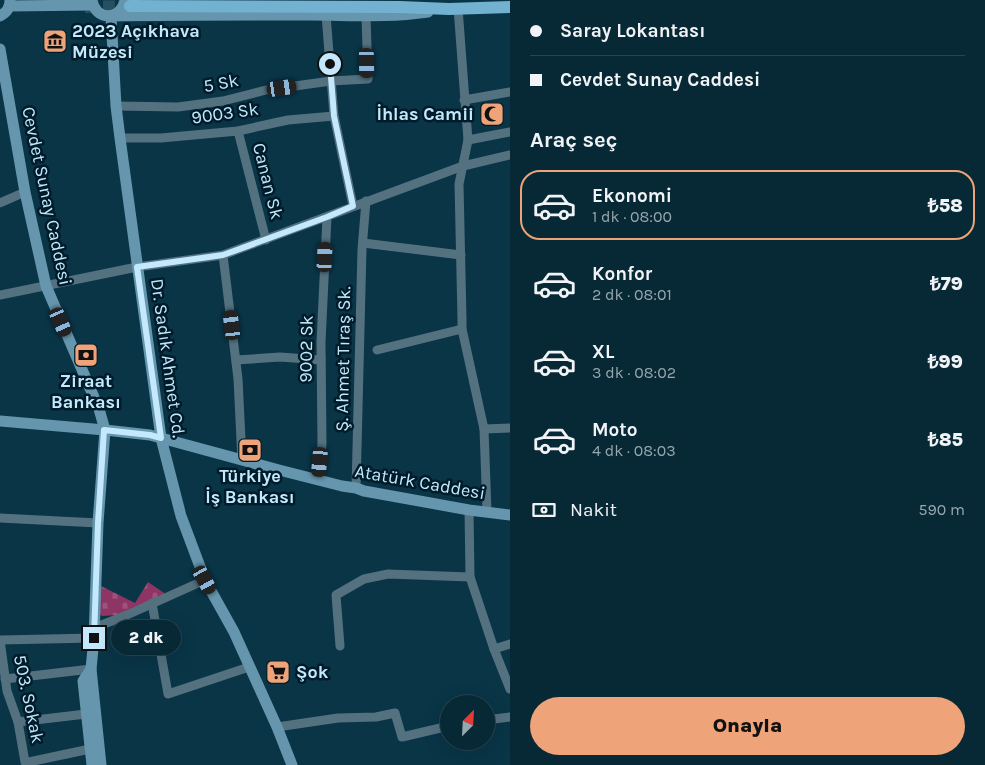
<!DOCTYPE html>
<html lang="tr">
<head>
<meta charset="utf-8">
<style>
  body { margin:0; font-family:Karla,sans-serif; background:#10303d; color:#f1f3f6; height:100vh; display:flex; flex-direction:column; font-size:19px; white-space:nowrap }
  * { box-sizing:border-box; margin:0 }
  p { font-size:16px; color:#98a6ad }
  .icon { flex:none; width:28px; height:28px; fill:none; stroke:currentColor; stroke-width:2; stroke-linecap:round; stroke-linejoin:round }
  .map { position:relative; flex:1; overflow:hidden }
  .drawer { display:flex; flex-direction:column; background:#072835; width:475px }
  .drawer>* { flex:none }
  .banner { display:grid; align-content:center; height:110px; padding:0 20px; background:#072835 }
  .needle { width:32px; rotate:24deg }
  .controls { position:absolute; left:440px; top:695px; display:grid; gap:10px }
  .controls a { display:grid; place-items:center; width:55px; height:55px; border-radius:50%; background:#072835; box-shadow:0 5px 20px #0002,0 0 0 1px #284450; font-size:25px }
  .end { position:absolute; width:22px; height:22px; margin:-11px; border:6px solid #c4e9fc; background:#111; box-shadow:0 0 0 2px #111 }
  .from { border-radius:50% }
  .bubble { position:absolute; height:35px; border-radius:18px; background:#072835; box-shadow:0 5px 20px #0002,0 0 0 1px #284450; font-size:16px; font-weight:800; line-height:35px; text-align:center }
  .car { position:absolute; width:15px; height:30px; margin:-15px -8px; border-radius:6px; box-shadow:0 0 4px 1px #0007; background:linear-gradient(#222 24%,#8ab4d8 0 40%,#222 0 76%,#8ab4d8 0 86%,#222 0) }
  .banner b { display:flex; align-items:center; gap:18px; height:48px; font-size:19px }
  .banner b+b { border-top:1px solid #284450 }
  .banner i { width:12px; height:12px; background:#f1f3f6 }
  ul { padding:0; list-style:none }
  li { display:flex; align-items:center; gap:15px; height:70px; margin:0 10px 8px; padding:0 10px; border:2px solid transparent; border-radius:20px }
  li div { flex:1 }
  li b { display:block; font-size:19px }
  li em { font-style:normal; font-weight:800 }
  li.active { border-color:#efa378 }
  li>.icon { width:45px; height:45px; stroke-width:1.5 }
  h2 { padding:0 20px; font-size:22px; line-height:60px }
  .pay { display:flex; align-items:center; gap:12px; height:55px; padding:0 20px; font-size:19px }
  .pay p { margin-inline-start:auto }
  .button { display:flex; gap:10px; margin-top:auto; padding:10px 20px }
  .button a { flex:1; height:58px; border-radius:30px; background:#efa378; color:#111; font-size:20px; font-weight:800; line-height:58px; text-align:center }
  main { display:flex; flex:1; min-height:0 }
  .map>svg:first-child { display:block }
  .cemetery { fill:url(#cemetery-stones) }
  .lines { fill:none; stroke-linecap:round; stroke-linejoin:round }
  .primary-tunnel { stroke:#255062; stroke-width:12; stroke-dasharray:12 6; stroke-linecap:butt }
  .street { stroke:#547180; stroke-width:9 }
  .secondary { stroke:#6596ad; stroke-width:11 }
  .primary { stroke:#72b1d0; stroke-width:12 }
  .route { stroke:#c4e9fc; stroke-width:6 }
  .labels { text-anchor:middle; stroke-width:5; stroke-linejoin:round; paint-order:stroke }
  .poi-label { font-size:18px; font-weight:bold; fill:#c4e9fc; stroke:#001c2a; text-anchor:start }
  .street-label { font-size:18px; fill:#c4e9fc; stroke:#001c2a }
</style>
</head>
<body>
<main>
<div class="map">
<svg width="510" height="765" viewBox="0 0 510 765">
  <defs>
    <pattern id="cemetery-stones" width="16" height="16" patternUnits="userSpaceOnUse" patternTransform="scale(1.25)"><rect width="16" height="16" fill="#8f3565"/><path d="M2 7V4a2 2 0 0 1 4 0v3zM10 15v-3a2 2 0 0 1 4 0v3z" fill="#9d527c"/></pattern>
  </defs>
  <rect width="100%" height="100%" fill="#093547"/>
  <path class="cemetery" d="M 148,582 L 167,595 L 119,615 L 102,616 L 97,612 L 99,585 L 135,603 Z"/>
  <g class="lines">
    <path class="primary-tunnel" d="M 85,7 L 130,6"/>
    <g class="street">
      <path d="M 458,8 L 468,140 L 459,184 L 462,319 L 462,329 L 484,429 L 487,512"/>
      <path d="M 326,15 L 334,116 L 353,206"/>
      <path d="M 464,100 L 510,92"/>
      <path d="M 116,106 L 178,107 L 223,101 L 266,90 L 331,81 L 368,79 L 366,16"/>
      <path d="M 238,131 L 266,240"/>
      <path d="M 120,138 L 161,138 L 238,131 L 288,120 L 334,116"/>
      <path d="M 468,140 L 510,132"/>
      <path d="M 0,203 L 25,192"/>
      <path d="M 363,243 L 461,255"/>
      <path d="M 223,255 L 238,379 L 242,460"/>
      <path d="M 0,295 L 137,267 L 223,255 L 463,166 L 510,155"/>
      <path d="M 377,350 L 462,329"/>
      <path d="M 236,360 L 280,357 L 321,360"/>
      <path d="M 484,429 L 510,428"/>
      <path d="M 319,480 L 322,443 L 321,342 L 327,217"/>
      <path d="M 356,488 L 362,249 L 366,201"/>
      <path d="M 469,510 L 470,577 L 494,649 L 510,689"/>
      <path d="M 0,518 L 98,523"/>
      <path d="M 152,603 L 168,694 L 249,667"/>
      <path d="M 94,628 L 127,615 L 205,580"/>
      <path d="M 340,646 L 336,595 L 364,579 L 388,574 L 470,577"/>
      <path d="M 494,649 L 510,644"/>
      <path d="M 5,679 L 91,669"/>
      <path d="M 486,720 L 510,717"/>
      <path d="M 18,722 L 86,714"/>
      <path d="M 277,727 L 338,718 L 376,717 L 395,713 L 402,737 L 449,726"/>
      <path d="M 90,749 L 29,762 L 25,762 L 18,722 L 7,691 L 0,640 L 94,638"/>
    </g>
    <g class="secondary">
      <path d="M 92,0 C 95,21 121,21 125,0"/>
      <path d="M 9,6 L 93,5"/>
      <path d="M 0,16 C 7,12 10,8 10,0"/>
      <path d="M 0,49 L 25,192 L 46,286 L 99,409 L 105,430 L 98,523 L 94,638 L 91,669 L 101,765"/>
      <path d="M 0,421 L 105,430 L 150,435 L 279,470 L 342,486 L 356,488 L 364,491 L 469,510 L 510,515"/>
      <path d="M 91,669 L 83,681 L 92,765"/>
      <path d="M 292,765 L 277,727 L 234,632 L 205,580 L 181,516 L 161,438 L 120,138 L 116,106 L 111,16 C 177,15 243,15 310,15 C 350,15 387,18 428,12"/>
    </g>
    <path class="primary" d="M 130,6 L 400,7 L 449,9 L 510,7"/>
  </g>
  <g class="lines">
    <path class="route" d="M 94,638 L 98,523 L 104,430 L 150,435 L 161,438 L 137,267 L 223,255 L 327,217 L 353,206 L 334,116 L 330,64"/>
  </g>
  <defs>
    <g id="museum-square" transform="scale(1.25)"><rect x="-9" y="-9" width="18" height="18" rx="4" fill="#efa378" stroke="#001c2a"/><path d="M0-6L6-3V-2H-6V-3ZM-5-1h2V3h-2ZM-1-1h2V3h-2ZM3-1h2V3H3ZM-6 4H6V6H-6Z" fill="#111"/></g>
    <g id="mosque-square" transform="scale(1.25)"><rect x="-9" y="-9" width="18" height="18" rx="4" fill="#efa378" stroke="#001c2a"/><path d="M3.5-4.9A6 6 0 1 0 3.5 4.9A5 5 0 1 1 3.5-4.9Z" fill="#111"/></g>
    <g id="bank-square" transform="scale(1.25)"><rect x="-9" y="-9" width="18" height="18" rx="4" fill="#efa378" stroke="#001c2a"/><path d="M-6-4H6V4H-6ZM0-2.3a2.3 2.3 0 1 0 0 4.6a2.3 2.3 0 1 0 0-4.6Z" fill="#111"/></g>
    <g id="supermarket-square" transform="scale(1.25)"><rect x="-9" y="-9" width="18" height="18" rx="4" fill="#efa378" stroke="#001c2a"/><path d="M-6-5.5h2.5l.6 2H6L4.5 2H-2.5L-4.4-4H-6ZM-1.5 3.2a1.3 1.3 0 1 0 .1 0ZM3 3.2a1.3 1.3 0 1 0 .1 0Z" fill="#111"/></g>
  </defs>
  <g fill-rule="evenodd">
    <use href="#museum-square" x="55" y="41"/>
    <use href="#mosque-square" x="492" y="114"/>
    <use href="#bank-square" x="86" y="355"/>
    <use href="#bank-square" x="250" y="450"/>
    <use href="#supermarket-square" x="278" y="672"/>
  </g>
  <g class="labels">
    <g class="poi-label">
      <text x="72" y="37">2023 Açıkhava<tspan x="72" dy="21">Müzesi</tspan></text>
      <text x="474" y="120" text-anchor="end">İhlas Camii</text>
      <text x="86" y="387" text-anchor="middle">Ziraat<tspan x="86" dy="21">Bankası</tspan></text>
      <text x="250" y="482" text-anchor="middle">Türkiye<tspan x="250" dy="21">İş Bankası</tspan></text>
      <text x="296" y="678">Şok</text>
    </g>
    <g class="street-label">
      <text transform="translate(221 83) rotate(-11)" y="6">5 Sk</text>
      <text transform="translate(225 113) rotate(-8)" y="6">9003 Sk</text>
      <text transform="translate(268 181) rotate(76)" y="6">Canan Sk</text>
      <text transform="translate(47 196) rotate(78)" y="6">Cevdet Sunay Caddesi</text>
      <text transform="translate(306 349) rotate(-89)" y="6">9002 Sk</text>
      <text transform="translate(168 358) rotate(82)" y="6">Dr. Sadık Ahmet Cd.</text>
      <text transform="translate(343 359) rotate(-89)" y="6">Ş. Ahmet Tıraş Sk.</text>
      <text transform="translate(420 482) rotate(10)" y="6">Atatürk Caddesi</text>
      <text transform="translate(29 699) rotate(78)" y="6">503. Sokak</text>
    </g>
  </g>
</svg>
<div class="controls">
<a><svg class="needle" viewBox="-14 -14 28 28"><path d="M0-13l5 13h-10z" fill="#e53935"/><path d="M0 13l5-13h-10z" fill="#98a6ad"/></svg></a>
</div>
<i class="end from" style="left:330px;top:64px"></i>
<i class="end" style="left:94px;top:638px"></i>
<div class="bubble" style="left:111px;top:620px;width:70px">2 dk</div>
<i class="car" style="left:367px;top:63px;rotate:179deg"></i>
<i class="car" style="left:282px;top:88px;rotate:82deg"></i>
<i class="car" style="left:325px;top:257px;rotate:3deg"></i>
<i class="car" style="left:61px;top:322px;rotate:156deg"></i>
<i class="car" style="left:232px;top:325px;rotate:353deg"></i>
<i class="car" style="left:320px;top:462px;rotate:185deg"></i>
<i class="car" style="left:205px;top:580px;rotate:151deg"></i>
</div>
<section class="drawer">
<div class="banner">
<b><i class="from"></i>Saray Lokantası</b>
<b><i></i>Cevdet Sunay Caddesi</b>
</div>
<h2>Araç seç</h2>
<ul>
<li class="active"><svg class="icon" aria-label="car" viewBox="0 0 24 24"><path d="M5 17H2v-5l4-1 3-4h7l3 4 3 1v5h-3M9 17h6M6 11h13"/><circle cx="7" cy="17" r="2"/><circle cx="17" cy="17" r="2"/></svg><div><b>Ekonomi</b><p>1 dk · 08:00</p></div><em>₺58</em></li>
<li><svg class="icon" aria-label="car" viewBox="0 0 24 24"><path d="M5 17H2v-5l4-1 3-4h7l3 4 3 1v5h-3M9 17h6M6 11h13"/><circle cx="7" cy="17" r="2"/><circle cx="17" cy="17" r="2"/></svg><div><b>Konfor</b><p>2 dk · 08:01</p></div><em>₺79</em></li>
<li><svg class="icon" aria-label="car" viewBox="0 0 24 24"><path d="M5 17H2v-5l4-1 3-4h7l3 4 3 1v5h-3M9 17h6M6 11h13"/><circle cx="7" cy="17" r="2"/><circle cx="17" cy="17" r="2"/></svg><div><b>XL</b><p>3 dk · 08:02</p></div><em>₺99</em></li>
<li><svg class="icon" aria-label="car" viewBox="0 0 24 24"><path d="M5 17H2v-5l4-1 3-4h7l3 4 3 1v5h-3M9 17h6M6 11h13"/><circle cx="7" cy="17" r="2"/><circle cx="17" cy="17" r="2"/></svg><div><b>Moto</b><p>4 dk · 08:03</p></div><em>₺85</em></li>
</ul>
<div class="pay"><svg class="icon" aria-label="cash" viewBox="0 0 24 24"><path d="M3 7h18v10H3z"/><circle cx="12" cy="12" r="2"/></svg>Nakit<p>590 m</p></div>
<div class="button"><a>Onayla</a></div>
</section>
</main>
</body>
</html>
